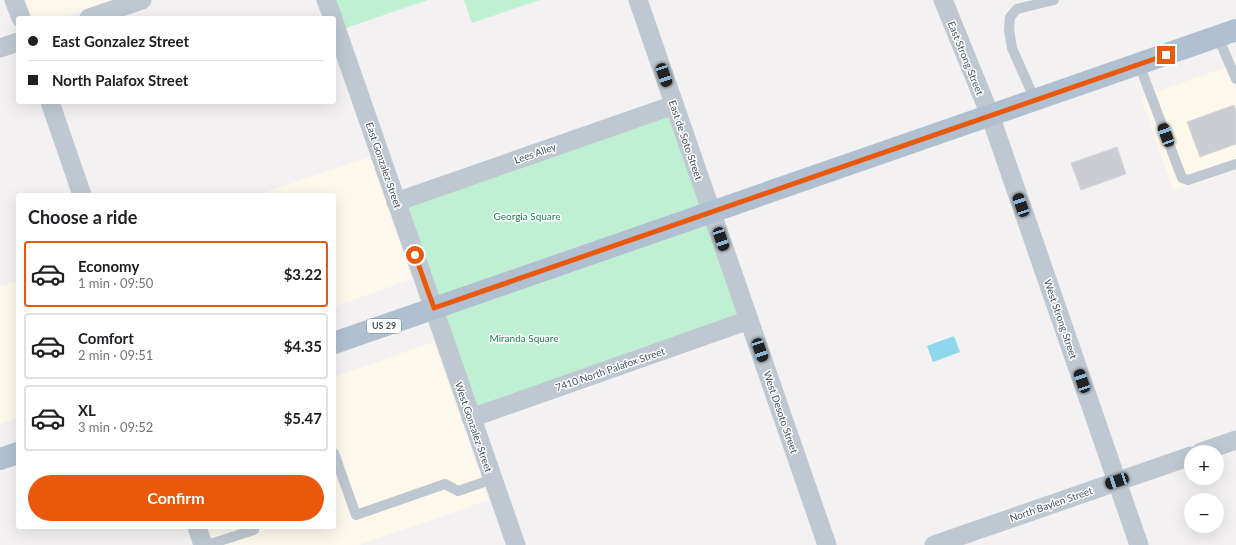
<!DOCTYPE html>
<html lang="en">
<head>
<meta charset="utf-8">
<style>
  body { margin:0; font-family:Lato,sans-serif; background:#f2f2f2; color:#202124; height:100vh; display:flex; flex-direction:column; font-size:15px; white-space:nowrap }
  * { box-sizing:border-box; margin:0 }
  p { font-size:13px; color:#757577 }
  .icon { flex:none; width:22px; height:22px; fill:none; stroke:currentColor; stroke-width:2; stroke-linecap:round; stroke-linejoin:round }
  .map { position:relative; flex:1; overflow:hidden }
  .panel { position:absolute; left:16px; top:193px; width:320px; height:336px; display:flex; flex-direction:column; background:#fff; border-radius:4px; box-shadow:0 4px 16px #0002 }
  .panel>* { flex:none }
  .guide { position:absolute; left:16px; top:16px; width:320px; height:88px; border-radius:4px; box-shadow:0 4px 16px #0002; display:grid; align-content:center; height:88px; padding:0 12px; background:#fff }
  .controls { position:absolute; left:1184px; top:445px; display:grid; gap:8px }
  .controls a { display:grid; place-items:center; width:40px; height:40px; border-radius:50%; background:#fff; box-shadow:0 4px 16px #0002; font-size:20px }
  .end { position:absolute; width:18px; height:18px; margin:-9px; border:5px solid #ea580c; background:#fff; box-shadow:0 0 0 2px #fff }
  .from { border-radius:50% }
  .car { position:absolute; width:12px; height:24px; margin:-12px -6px; border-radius:5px; box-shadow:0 0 3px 1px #0007; background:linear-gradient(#222 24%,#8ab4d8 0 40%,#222 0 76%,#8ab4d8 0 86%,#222 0) }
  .guide b { display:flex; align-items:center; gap:14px; height:38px; font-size:15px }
  .guide b+b { border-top:1px solid #e0e0e0 }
  .guide i { width:10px; height:10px; background:#202124 }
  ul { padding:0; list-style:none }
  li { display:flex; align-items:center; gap:12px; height:66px; margin:0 8px 6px; padding:0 4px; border:2px solid #e0e0e0; border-radius:4px }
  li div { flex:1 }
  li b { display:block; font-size:15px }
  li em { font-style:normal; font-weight:700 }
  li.selected { border-color:#ea580c }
  li>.icon { width:36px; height:36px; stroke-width:1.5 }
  h2 { padding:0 12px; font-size:18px; line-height:48px }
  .cta { display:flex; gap:8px; margin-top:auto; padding:8px 12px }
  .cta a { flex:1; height:46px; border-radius:24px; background:#ea580c; color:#fff; font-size:16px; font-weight:700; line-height:46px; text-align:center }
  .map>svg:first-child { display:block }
  .commercial { fill:#fdf8ec }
  .green { fill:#c0f0d4 }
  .water { fill:#8dd8ed }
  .building { fill:#cbcdd3; stroke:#d5d7dc }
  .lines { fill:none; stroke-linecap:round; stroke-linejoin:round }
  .service { stroke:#bfc8d0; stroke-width:10 }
  .minor { stroke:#bfc8d0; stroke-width:19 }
  .primary { stroke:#b1c0d0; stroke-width:22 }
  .route { stroke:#ea580c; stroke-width:5 }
  .labels { text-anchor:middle; stroke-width:3; stroke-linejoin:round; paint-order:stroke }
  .shield { fill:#fff; stroke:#80878f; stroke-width:1 }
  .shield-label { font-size:9px; font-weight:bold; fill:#49545f }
  .street-label { font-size:10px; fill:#49545f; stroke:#fff }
  .park-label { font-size:10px; fill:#17834e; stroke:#fff }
</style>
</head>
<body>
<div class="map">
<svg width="1236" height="545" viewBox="0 0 1236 545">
  <rect width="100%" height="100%" fill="#f3f1f1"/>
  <g class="commercial">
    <path d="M 26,0 L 113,0 L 61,18 L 32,18 Z"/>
    <path d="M 1236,64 L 1236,170 L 1173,191 L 1141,97 Z"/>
    <path d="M 370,157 L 412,279 L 334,307 L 334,195 L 256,195 Z"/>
    <path d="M 18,280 L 18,418 L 0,424 L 0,287 Z"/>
    <path d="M 434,342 L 489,500 L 359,545 L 215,545 L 208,527 L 334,527 L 334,377 Z"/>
  </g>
  <g class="green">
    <path d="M 326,0 L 428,0 L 337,31 Z"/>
    <path d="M 464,0 L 540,0 L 472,23 Z"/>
    <path d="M 674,105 L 749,320 L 471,418 L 396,202 Z"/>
  </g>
  <path class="water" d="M 954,336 L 960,352 L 933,362 L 927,346 Z"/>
  <g class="building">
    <path d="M 1234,105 L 1236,111 L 1236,144 L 1200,157 L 1187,122 Z"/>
    <path d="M 1117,147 L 1126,174 L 1081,190 L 1071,163 Z"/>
  </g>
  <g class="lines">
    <g class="service">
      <path d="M 1218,37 L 1236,79"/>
      <path d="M 1139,64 L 1182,178 L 1188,180 L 1236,164"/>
      <path d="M 1035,100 L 1012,48 L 1009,30 L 1010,17 L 1017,9 L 1054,0"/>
      <path d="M 334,453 L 356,515 L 445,484 L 458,491 L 493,479"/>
      <path d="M 207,545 L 254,530"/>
    </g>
    <g class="minor">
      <path d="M 14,0 L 21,18"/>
      <path d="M 326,0 L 333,18"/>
      <path d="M 638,0 L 827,545"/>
      <path d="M 943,0 L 990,115 L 1139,545"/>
      <path d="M 89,18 L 142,0"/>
      <path d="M 334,22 L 516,545"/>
      <path d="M 0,48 L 18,42"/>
      <path d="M 50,102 L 82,195"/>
      <path d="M 396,202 L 674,105"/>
      <path d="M 471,418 L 749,320"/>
      <path d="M 1201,452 L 1236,440"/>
      <path d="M 197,527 L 203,545"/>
      <path d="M 934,545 L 1191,456"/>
    </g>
    <g class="primary">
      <path d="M 334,343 L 1236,30"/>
      <path d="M 0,459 L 18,453"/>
    </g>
  </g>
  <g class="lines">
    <path class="route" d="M 415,255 L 434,308 L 1166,55"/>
  </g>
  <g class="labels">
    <rect class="shield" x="367" y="319" width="34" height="14" rx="3"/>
    <g class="shield-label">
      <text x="384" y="329">US 29</text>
    </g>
    <g class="street-label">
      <text transform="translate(966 58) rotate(68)" y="4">East Strong Street</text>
      <text transform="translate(686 140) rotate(71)" y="4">East de Soto Street</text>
      <text transform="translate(535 153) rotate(-19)" y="4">Lees Alley</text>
      <text transform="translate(384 165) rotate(71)" y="4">East Gonzalez Street</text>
      <text transform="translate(1061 319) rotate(71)" y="4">West Strong Street</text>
      <text transform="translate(610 369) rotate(-19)" y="4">7410 North Palafox Street</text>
      <text transform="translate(781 412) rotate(71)" y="4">West Desoto Street</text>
      <text transform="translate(474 427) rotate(71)" y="4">West Gonzalez Street</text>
      <text transform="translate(1051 504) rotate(-19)" y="4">North Baylen Street</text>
    </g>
    <g class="park-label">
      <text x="527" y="220">Georgia Square</text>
      <text x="524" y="342">Miranda Square</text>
    </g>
  </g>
</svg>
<div class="controls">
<a>+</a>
<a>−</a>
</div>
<i class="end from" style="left:415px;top:255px"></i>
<i class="end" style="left:1166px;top:55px"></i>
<i class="car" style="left:664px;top:75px;rotate:161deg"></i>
<i class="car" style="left:1166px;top:135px;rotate:340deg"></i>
<i class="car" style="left:1021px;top:205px;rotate:341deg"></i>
<i class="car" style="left:721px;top:239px;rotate:161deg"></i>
<i class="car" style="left:760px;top:350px;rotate:161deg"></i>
<i class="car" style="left:1082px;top:381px;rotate:341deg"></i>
<i class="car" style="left:1117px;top:481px;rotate:251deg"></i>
<div class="guide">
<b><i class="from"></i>East Gonzalez Street</b>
<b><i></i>North Palafox Street</b>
</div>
<section class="panel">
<h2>Choose a ride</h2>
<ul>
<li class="selected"><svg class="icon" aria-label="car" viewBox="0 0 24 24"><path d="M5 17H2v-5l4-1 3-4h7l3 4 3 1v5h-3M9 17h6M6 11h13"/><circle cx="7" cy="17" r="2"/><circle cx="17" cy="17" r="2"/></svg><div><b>Economy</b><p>1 min · 09:50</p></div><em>$3.22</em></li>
<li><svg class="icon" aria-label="car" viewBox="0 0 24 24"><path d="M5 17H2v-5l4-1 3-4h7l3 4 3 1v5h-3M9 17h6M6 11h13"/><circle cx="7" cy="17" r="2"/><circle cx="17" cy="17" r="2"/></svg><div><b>Comfort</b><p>2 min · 09:51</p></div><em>$4.35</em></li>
<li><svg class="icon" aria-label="car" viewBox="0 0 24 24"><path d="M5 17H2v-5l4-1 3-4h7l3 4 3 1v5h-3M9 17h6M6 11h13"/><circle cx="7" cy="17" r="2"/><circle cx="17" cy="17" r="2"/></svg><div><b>XL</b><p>3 min · 09:52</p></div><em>$5.47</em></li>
</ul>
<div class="cta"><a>Confirm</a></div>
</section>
</div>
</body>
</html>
